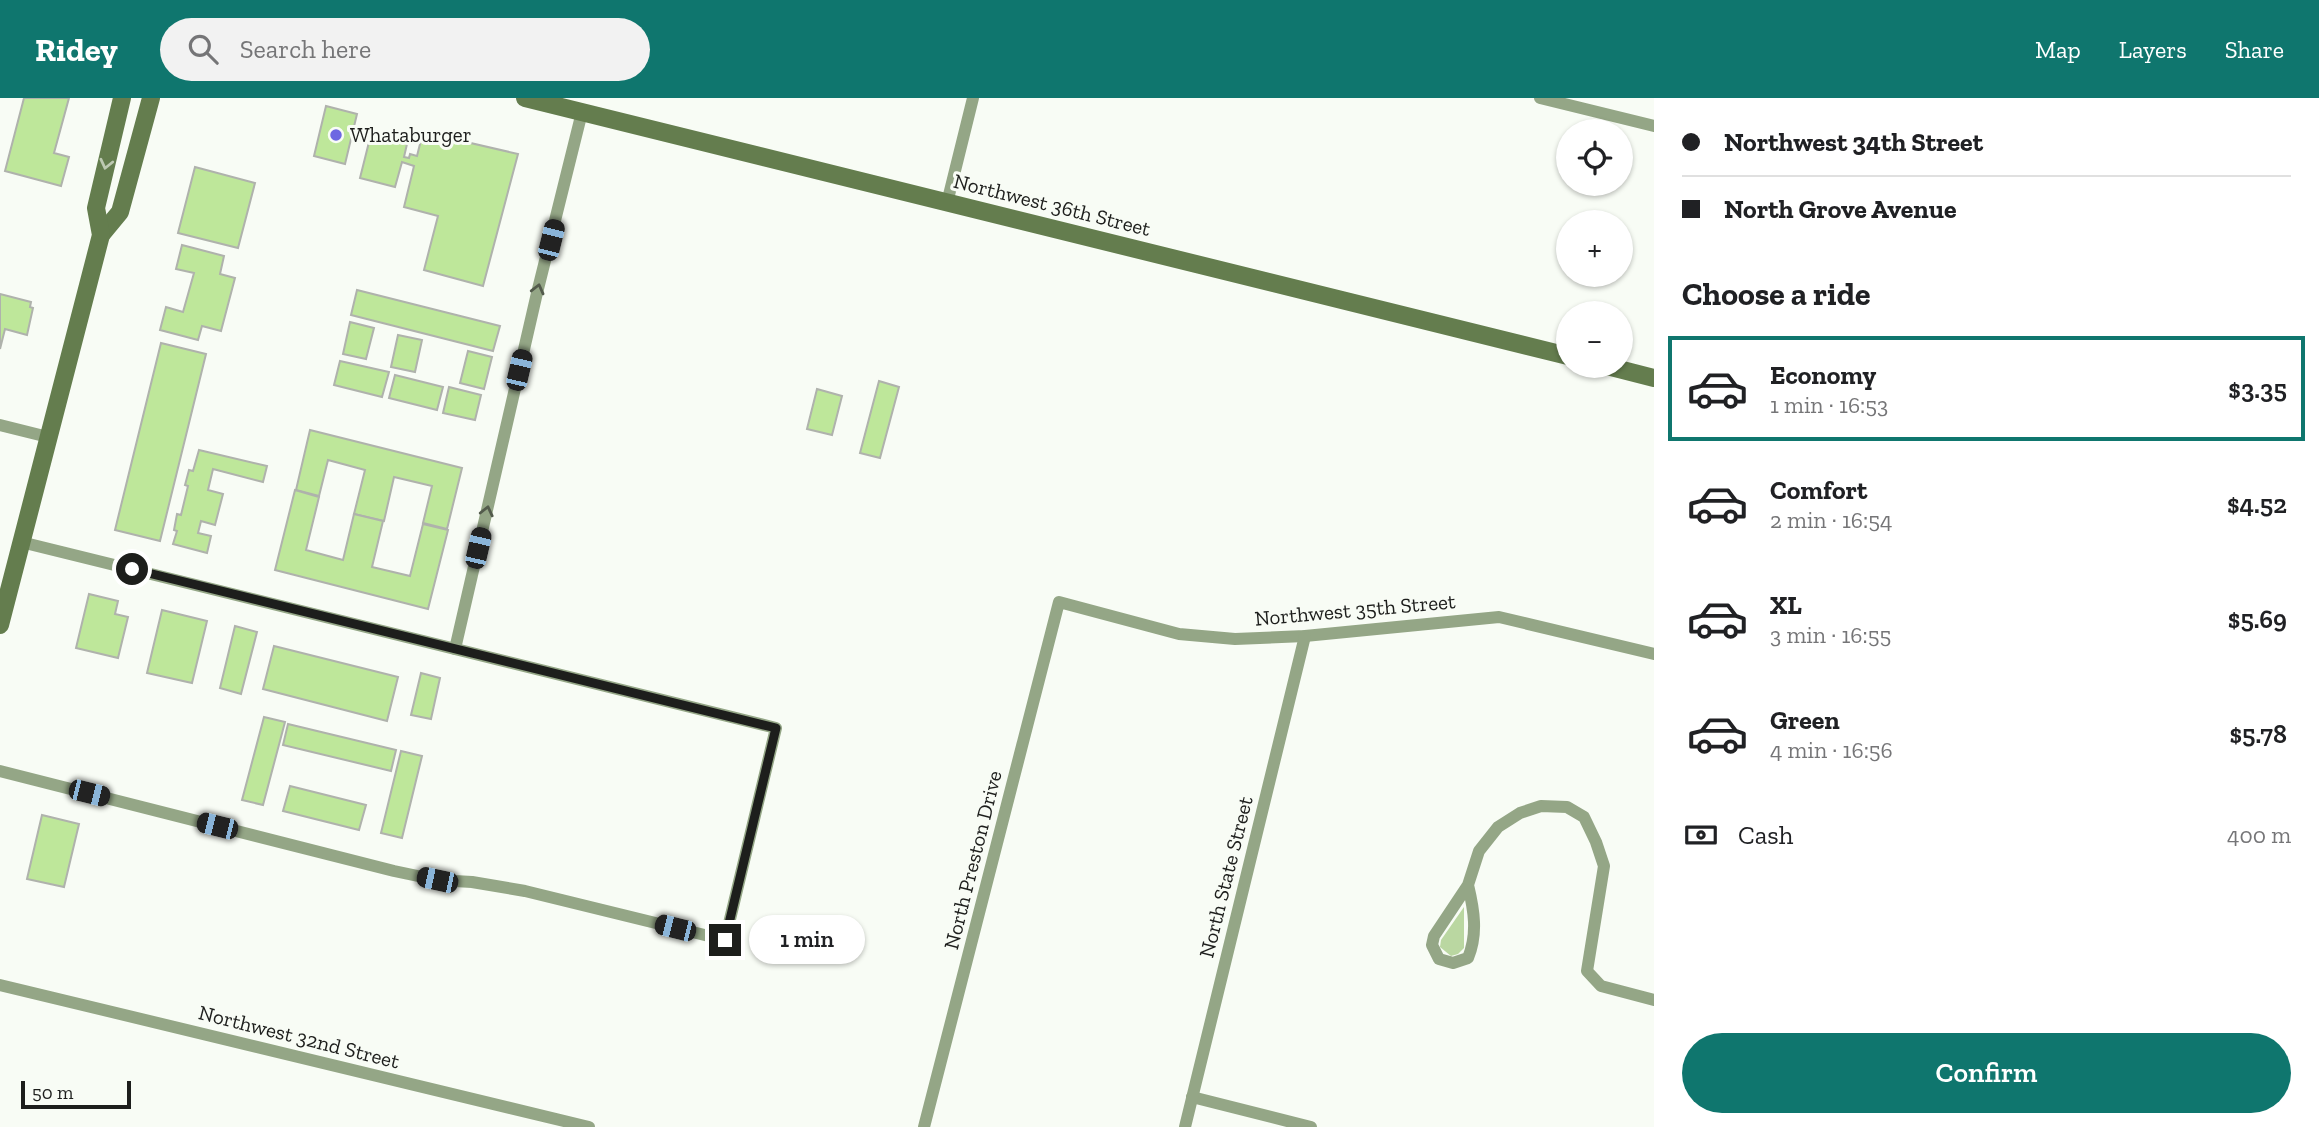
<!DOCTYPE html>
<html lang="en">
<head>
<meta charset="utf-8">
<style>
  body { margin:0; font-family:"Zilla Slab",serif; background:#f2f2f2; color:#202124; height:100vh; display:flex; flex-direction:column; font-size:26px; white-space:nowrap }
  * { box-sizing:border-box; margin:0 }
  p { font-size:23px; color:#757577 }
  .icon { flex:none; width:38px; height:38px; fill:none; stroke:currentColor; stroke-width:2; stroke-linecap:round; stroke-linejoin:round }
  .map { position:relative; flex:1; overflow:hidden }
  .side { display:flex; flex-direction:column; background:#fff; width:665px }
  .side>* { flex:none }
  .top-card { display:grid; align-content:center; height:154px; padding:0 28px; background:#fff }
  .controls { position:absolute; left:1556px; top:21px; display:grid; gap:14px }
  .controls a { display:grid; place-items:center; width:77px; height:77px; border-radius:50%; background:#fff; box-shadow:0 2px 5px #0004; font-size:35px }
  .scale { position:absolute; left:21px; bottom:18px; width:110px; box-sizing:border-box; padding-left:7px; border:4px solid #1d1e1c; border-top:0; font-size:19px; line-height:24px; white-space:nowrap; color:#1d1e1c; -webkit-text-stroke:5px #f8fcf5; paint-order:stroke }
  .end { position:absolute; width:32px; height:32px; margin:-16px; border:9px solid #1d1e1c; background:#fff; box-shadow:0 0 0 4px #fff }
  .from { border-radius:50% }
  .bubble { position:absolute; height:49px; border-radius:24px; background:#fff; box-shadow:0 2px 5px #0004; font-size:23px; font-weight:600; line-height:49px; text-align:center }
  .car { position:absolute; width:21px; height:42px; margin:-21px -10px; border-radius:9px; box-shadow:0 0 5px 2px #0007; background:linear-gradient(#222 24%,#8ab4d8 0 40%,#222 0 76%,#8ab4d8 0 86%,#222 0) }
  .top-card b { display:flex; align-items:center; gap:24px; height:66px; font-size:26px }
  .top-card b+b { border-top:2px solid #e0e0e0 }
  .top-card i { width:18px; height:18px; background:#202124 }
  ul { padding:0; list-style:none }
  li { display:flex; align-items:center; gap:21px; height:105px; margin:0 14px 10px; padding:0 14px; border:4px solid transparent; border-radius:0px }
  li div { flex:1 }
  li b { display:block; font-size:26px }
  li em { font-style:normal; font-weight:600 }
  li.on { border-color:#0f766e }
  li>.icon { width:63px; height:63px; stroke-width:1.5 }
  h2 { padding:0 28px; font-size:32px; line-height:84px }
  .pay { display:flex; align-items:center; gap:18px; height:77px; padding:0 28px; font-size:26px }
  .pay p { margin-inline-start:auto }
  .cta { display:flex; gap:14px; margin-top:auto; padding:14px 28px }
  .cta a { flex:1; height:80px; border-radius:42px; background:#0f766e; color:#fff; font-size:28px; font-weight:600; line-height:80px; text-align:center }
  header { display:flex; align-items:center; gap:42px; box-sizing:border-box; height:98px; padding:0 35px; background:#0f766e; color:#fff }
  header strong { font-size:33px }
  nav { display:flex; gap:38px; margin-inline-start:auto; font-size:24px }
  .search { width:490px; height:63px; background:#f2f2f2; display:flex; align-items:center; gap:18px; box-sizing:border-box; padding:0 24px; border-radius:38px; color:#757577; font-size:26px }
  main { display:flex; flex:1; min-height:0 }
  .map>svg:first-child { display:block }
  .green { fill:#bad7a1 }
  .building { fill:#bee79a; stroke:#afb2ac; stroke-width:2 }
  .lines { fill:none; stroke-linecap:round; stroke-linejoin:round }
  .minor { stroke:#94a686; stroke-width:12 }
  .secondary { stroke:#647d4e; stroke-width:18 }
  .oneway { stroke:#bdc9b2 }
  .oneway2 { stroke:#535b4c }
  .route { stroke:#1d1e1c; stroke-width:9 }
  .poi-dot { fill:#6d68e2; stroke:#f8fcf5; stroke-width:2.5 }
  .labels { text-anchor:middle; stroke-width:6; stroke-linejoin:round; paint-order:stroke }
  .poi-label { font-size:21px; fill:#1d1e1c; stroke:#f8fcf5; text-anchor:start }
  .street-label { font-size:21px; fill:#1d1e1c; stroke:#f8fcf5 }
</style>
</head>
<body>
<header>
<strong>Ridey</strong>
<div class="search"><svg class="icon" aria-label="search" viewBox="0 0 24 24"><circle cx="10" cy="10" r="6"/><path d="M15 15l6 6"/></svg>Search here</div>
<nav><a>Map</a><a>Layers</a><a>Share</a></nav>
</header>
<main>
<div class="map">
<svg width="1654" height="1029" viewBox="0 0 1654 1029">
  <rect width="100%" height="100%" fill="#f8fcf5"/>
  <path class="green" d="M 1464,809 L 1464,850 L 1458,856 L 1451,858 L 1440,849 L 1441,842 Z"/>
  <g class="building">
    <path d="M 24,0 L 69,0 L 54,55 L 69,59 L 61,88 L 5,73 Z"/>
    <path d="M 326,8 L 357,16 L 345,66 L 314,58 Z"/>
    <path d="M 423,34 L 518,56 L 483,188 L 424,172 L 438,118 L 404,109 L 414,68 L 402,64 L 395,89 L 360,80 L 371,36 L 407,46 L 404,59 L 409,60 L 410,56 L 417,58 Z"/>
    <path d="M 195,69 L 255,85 L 238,150 L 178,135 Z"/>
    <path d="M 182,147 L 224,158 L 220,176 L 235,180 L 221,233 L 202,228 L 198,242 L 160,232 L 166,209 L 183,214 L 194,175 L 176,171 Z"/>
    <path d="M 357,192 L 500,228 L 493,253 L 351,217 Z"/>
    <path d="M 0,196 L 31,204 L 30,209 L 33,210 L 27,237 L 5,231 L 0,251 Z"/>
    <path d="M 350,224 L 374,230 L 366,261 L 343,256 Z"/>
    <path d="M 398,237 L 422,242 L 415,274 L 391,269 Z"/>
    <path d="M 161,245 L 206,256 L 160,443 L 115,432 Z"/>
    <path d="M 468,253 L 492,259 L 484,291 L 460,285 Z"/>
    <path d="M 340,263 L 389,274 L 382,299 L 334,287 Z"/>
    <path d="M 395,277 L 443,289 L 437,312 L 389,300 Z"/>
    <path d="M 879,283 L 899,289 L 880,360 L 860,355 Z"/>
    <path d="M 449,289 L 481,297 L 475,322 L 443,315 Z"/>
    <path d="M 817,291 L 842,298 L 832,337 L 807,331 Z"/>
    <path d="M 310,332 L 462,370 L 447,431 L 423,425 L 432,388 L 394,379 L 384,423 L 354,416 L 365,372 L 328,362 L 319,398 L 296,392 Z"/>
    <path d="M 199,352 L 267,368 L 263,384 L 213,371 L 208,392 L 223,396 L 215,427 L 201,423 L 198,435 L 211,438 L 207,455 L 173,446 L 177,433 L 174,432 L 177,416 L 181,417 L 188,388 L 185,387 L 189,372 L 193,373 Z"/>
    <path d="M 295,392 L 319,399 L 306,452 L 343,462 L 354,416 L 383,423 L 372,469 L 410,478 L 423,426 L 448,432 L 428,511 L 275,472 Z"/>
    <path d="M 89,496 L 118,503 L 115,516 L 128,519 L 118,560 L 76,550 Z"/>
    <path d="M 162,512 L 207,523 L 192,585 L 147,575 Z"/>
    <path d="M 235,528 L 257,534 L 241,596 L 220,590 Z"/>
    <path d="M 274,548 L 398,579 L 387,623 L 263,591 Z"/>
    <path d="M 421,575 L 440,580 L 431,621 L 411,617 Z"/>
    <path d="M 264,619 L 285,624 L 263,707 L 242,702 Z"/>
    <path d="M 288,626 L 396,652 L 391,673 L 283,647 Z"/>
    <path d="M 401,653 L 422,658 L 402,740 L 381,735 Z"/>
    <path d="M 290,688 L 366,707 L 359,732 L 283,713 Z"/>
    <path d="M 42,717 L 79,726 L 64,789 L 27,781 Z"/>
  </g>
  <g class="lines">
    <g class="minor">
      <path d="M 1540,0 L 1654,28"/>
      <path d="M 947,105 L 973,0"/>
      <path d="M 0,327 L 48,339"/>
      <path d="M 455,551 L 537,195 L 582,14"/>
      <path d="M 0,673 L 394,773 L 437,782 L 472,784 L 525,793 L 725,842 L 776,630 L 21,444"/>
      <path d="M 1468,787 C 1474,812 1478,836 1468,860 L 1453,865 L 1439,861 L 1432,847 L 1434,838 L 1468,787 L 1479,753 L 1498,729 L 1520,715 L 1541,708 L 1567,709 L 1584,719 L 1596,744 L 1604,768 L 1587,873 L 1601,888 L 1654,902"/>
      <path d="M 0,887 L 589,1029"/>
      <path d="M 1192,999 L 1311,1029"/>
      <path d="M 924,1029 L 1059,504 L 1179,536 L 1235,541 L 1305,538 L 1499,519 L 1654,556"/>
      <path d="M 1185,1029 L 1305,538"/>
    </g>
    <g class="secondary">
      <path d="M 525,0 L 1568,258"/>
      <path d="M 101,137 L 120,114 L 151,0"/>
      <path d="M 1607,268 L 1654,280"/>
      <path d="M 0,527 L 101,137 L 96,110 L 122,0"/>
    </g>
  </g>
  <defs><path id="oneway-chevron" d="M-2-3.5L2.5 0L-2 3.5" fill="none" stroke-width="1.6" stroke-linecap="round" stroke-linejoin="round" transform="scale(1.75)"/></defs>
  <use class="oneway" href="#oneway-chevron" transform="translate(106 66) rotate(103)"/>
  <g class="oneway2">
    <use href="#oneway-chevron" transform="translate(538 191) rotate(-76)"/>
    <use href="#oneway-chevron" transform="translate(487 413) rotate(-77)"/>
  </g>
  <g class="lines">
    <path class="route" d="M 132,471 L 776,630 L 725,842"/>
  </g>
  <circle class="poi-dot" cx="336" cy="37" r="7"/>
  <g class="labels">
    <g class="poi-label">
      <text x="350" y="44">Whataburger</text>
    </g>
    <g class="street-label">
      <text transform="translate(1052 107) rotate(14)" y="7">Northwest 36th Street</text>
      <text transform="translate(1355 512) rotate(-5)" y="7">Northwest 35th Street</text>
      <text transform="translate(973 762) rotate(-76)" y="7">North Preston Drive</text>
      <text transform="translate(1226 779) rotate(-76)" y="7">North State Street</text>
      <text transform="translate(299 939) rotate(14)" y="7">Northwest 32nd Street</text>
    </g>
  </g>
</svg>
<div class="controls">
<a><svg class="icon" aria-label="locate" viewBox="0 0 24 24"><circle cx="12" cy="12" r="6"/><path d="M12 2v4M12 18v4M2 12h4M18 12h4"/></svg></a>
<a>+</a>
<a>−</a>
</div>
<div class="scale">50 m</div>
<i class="end from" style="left:132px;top:471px"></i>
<i class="end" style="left:725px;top:842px"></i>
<div class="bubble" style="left:749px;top:817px;width:116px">1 min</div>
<i class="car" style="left:551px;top:142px;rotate:14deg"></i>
<i class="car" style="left:519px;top:272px;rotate:13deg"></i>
<i class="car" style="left:478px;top:450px;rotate:13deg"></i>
<i class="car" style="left:89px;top:695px;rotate:104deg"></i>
<i class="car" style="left:217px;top:728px;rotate:284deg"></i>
<i class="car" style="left:437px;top:782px;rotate:282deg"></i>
<i class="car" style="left:675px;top:830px;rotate:284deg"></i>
</div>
<section class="side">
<div class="top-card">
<b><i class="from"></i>Northwest 34th Street</b>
<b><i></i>North Grove Avenue</b>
</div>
<h2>Choose a ride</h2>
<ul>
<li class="on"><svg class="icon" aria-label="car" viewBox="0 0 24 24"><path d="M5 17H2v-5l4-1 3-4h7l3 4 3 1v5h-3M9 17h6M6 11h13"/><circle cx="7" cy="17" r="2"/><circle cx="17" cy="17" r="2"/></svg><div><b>Economy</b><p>1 min · 16:53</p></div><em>$3.35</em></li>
<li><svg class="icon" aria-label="car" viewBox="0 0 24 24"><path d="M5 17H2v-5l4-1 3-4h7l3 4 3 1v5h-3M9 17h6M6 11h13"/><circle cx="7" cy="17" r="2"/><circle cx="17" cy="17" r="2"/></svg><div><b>Comfort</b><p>2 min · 16:54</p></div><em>$4.52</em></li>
<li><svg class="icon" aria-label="car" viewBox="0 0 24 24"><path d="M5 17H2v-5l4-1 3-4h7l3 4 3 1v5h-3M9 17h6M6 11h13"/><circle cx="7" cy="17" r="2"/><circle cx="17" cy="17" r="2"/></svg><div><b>XL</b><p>3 min · 16:55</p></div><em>$5.69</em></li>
<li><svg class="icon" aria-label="car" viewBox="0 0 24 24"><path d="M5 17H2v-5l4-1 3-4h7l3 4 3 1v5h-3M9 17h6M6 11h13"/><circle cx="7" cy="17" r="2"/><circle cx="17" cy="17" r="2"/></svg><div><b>Green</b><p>4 min · 16:56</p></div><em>$5.78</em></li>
</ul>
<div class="pay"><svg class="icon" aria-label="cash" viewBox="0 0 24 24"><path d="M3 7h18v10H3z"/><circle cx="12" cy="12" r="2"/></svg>Cash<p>400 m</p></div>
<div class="cta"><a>Confirm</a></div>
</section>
</main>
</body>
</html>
